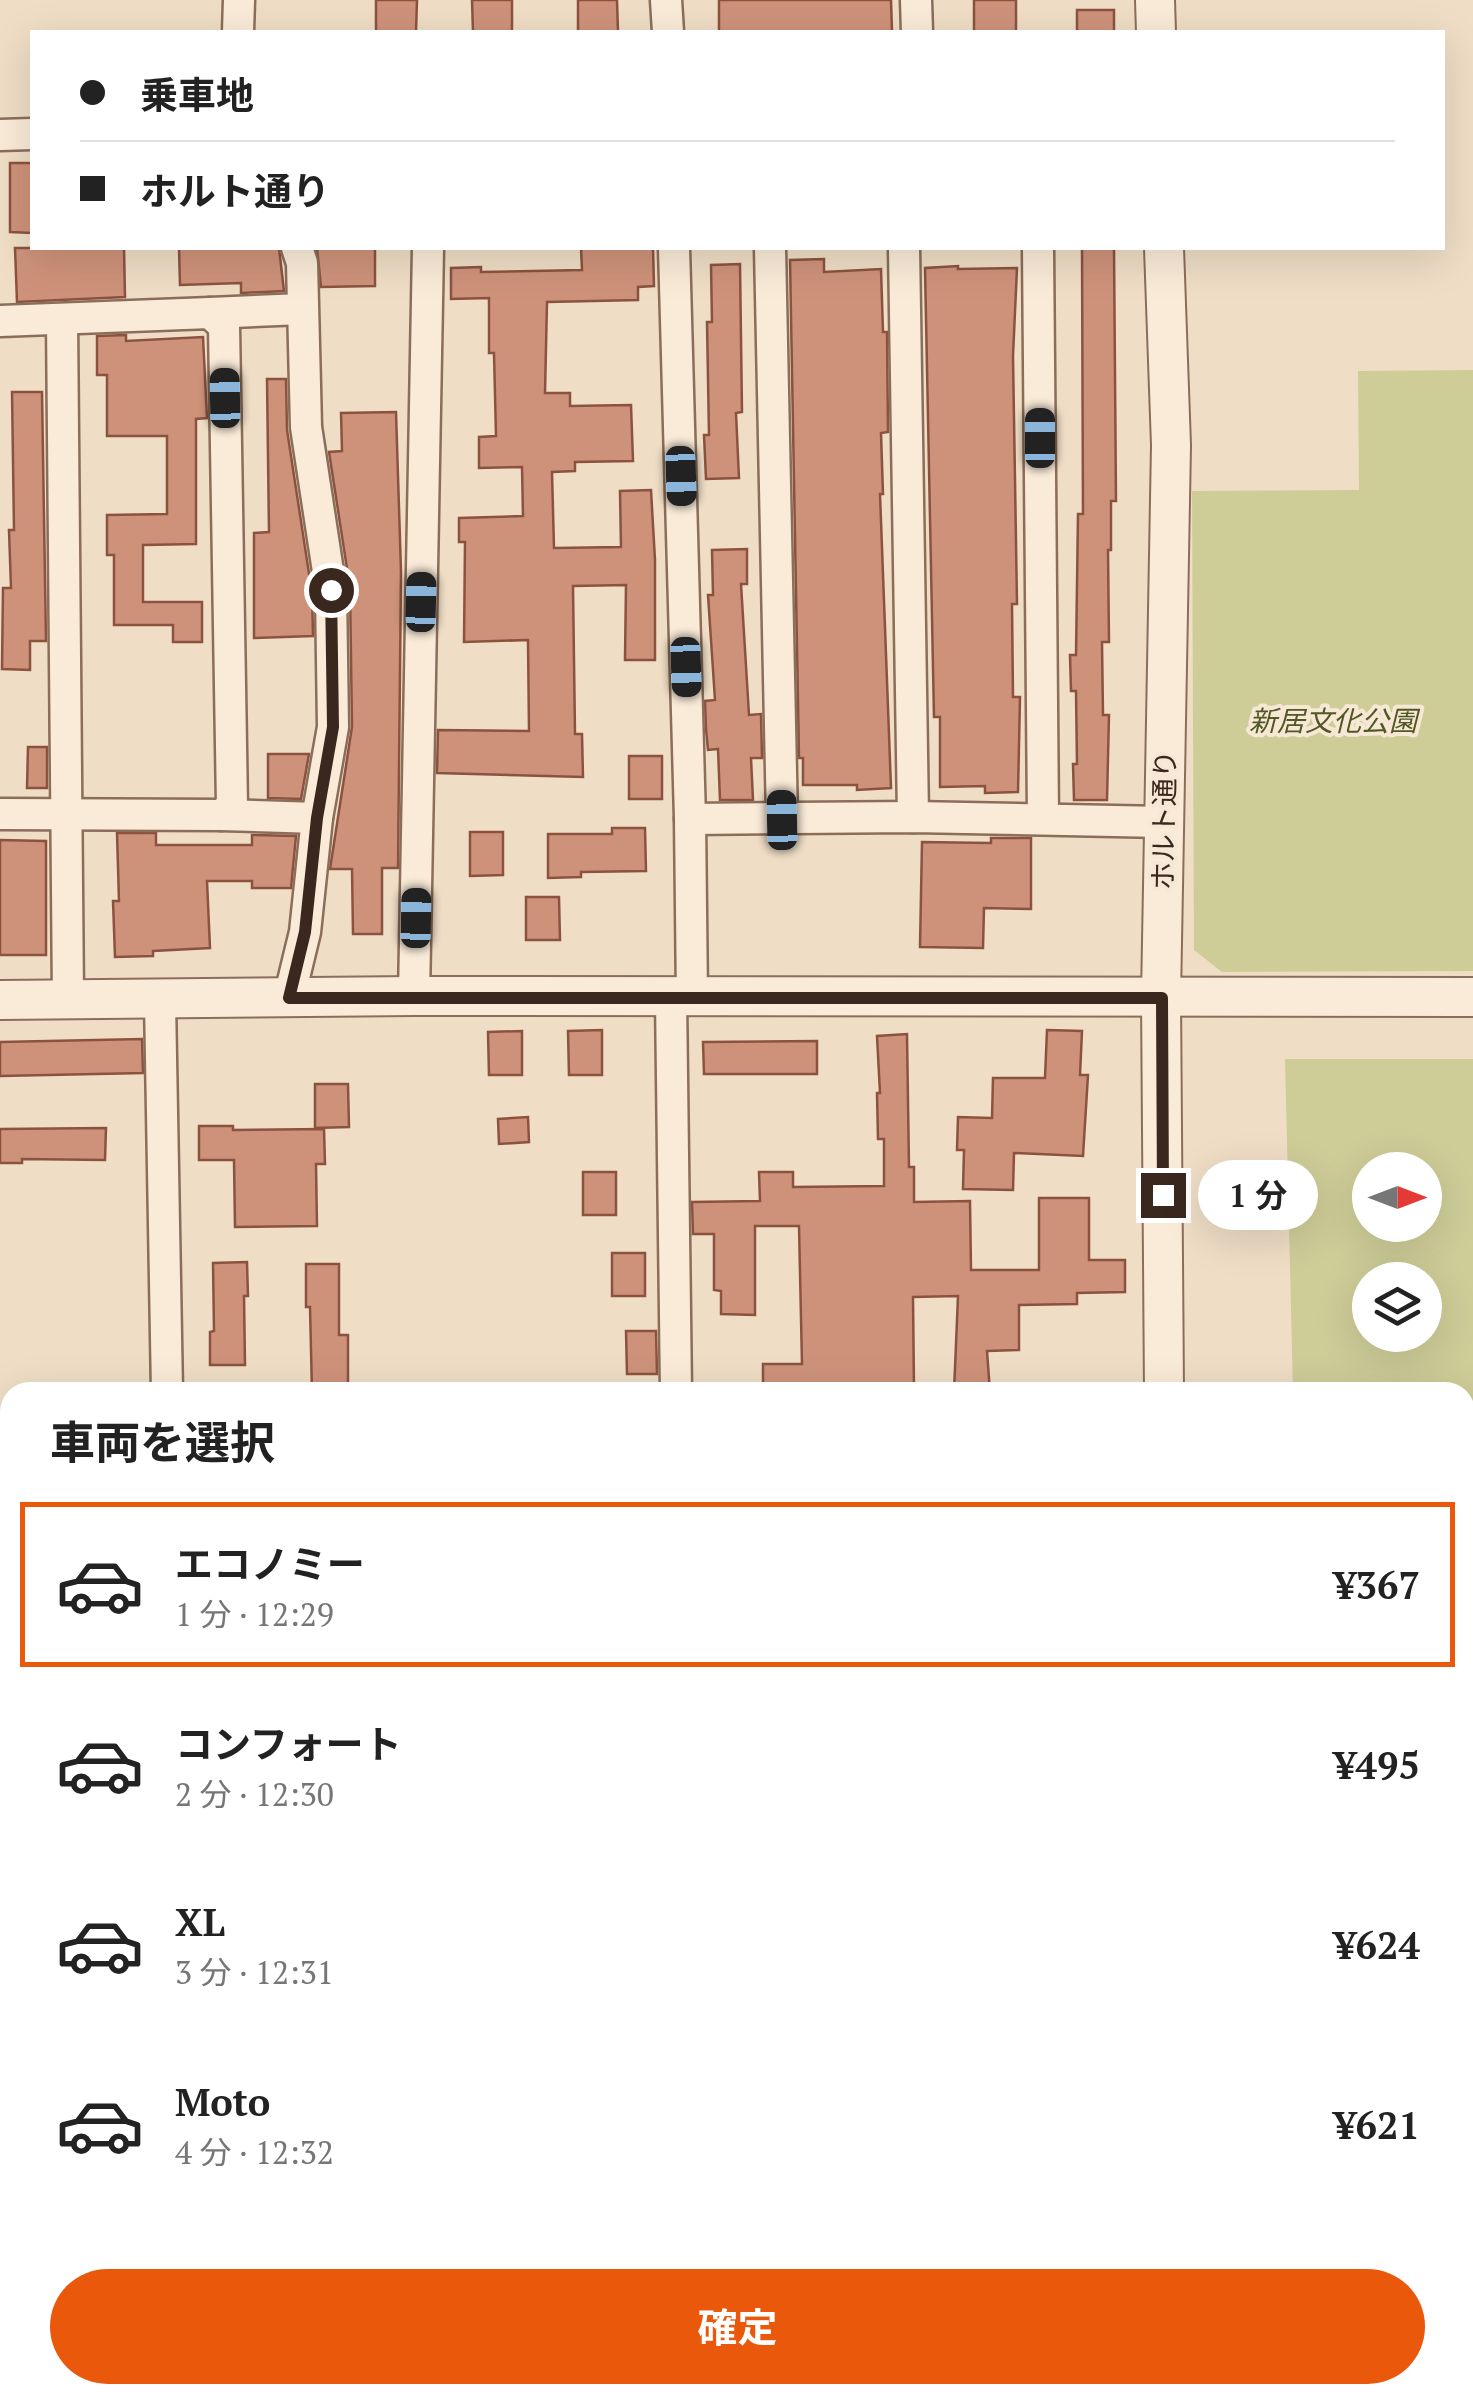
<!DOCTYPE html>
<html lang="ja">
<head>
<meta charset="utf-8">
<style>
  body { margin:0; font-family:"PT Serif","Noto Sans JP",serif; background:#f6f6f6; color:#222; height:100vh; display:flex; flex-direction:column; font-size:38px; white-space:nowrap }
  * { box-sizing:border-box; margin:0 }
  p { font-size:32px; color:#767676 }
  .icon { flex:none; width:55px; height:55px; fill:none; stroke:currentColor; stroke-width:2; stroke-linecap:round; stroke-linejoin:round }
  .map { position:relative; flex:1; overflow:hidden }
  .side { position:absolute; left:0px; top:1382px; width:1475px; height:1022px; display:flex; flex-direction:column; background:#fff; border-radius:30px 30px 0 0; box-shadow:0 10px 40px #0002 }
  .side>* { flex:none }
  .guide { position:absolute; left:30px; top:30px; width:1415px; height:220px; border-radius:0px; box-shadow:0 10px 40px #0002; display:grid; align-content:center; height:220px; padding:0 50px; background:#fff }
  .needle { width:65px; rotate:90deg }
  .buttons { position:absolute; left:1352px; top:1152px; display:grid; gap:20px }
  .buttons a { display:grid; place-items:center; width:90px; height:90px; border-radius:50%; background:#fff; box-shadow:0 10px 40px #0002; font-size:50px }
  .end { position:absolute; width:45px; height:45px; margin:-22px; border:12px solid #3a281e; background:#fff; box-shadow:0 0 0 5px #fff }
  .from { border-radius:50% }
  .bubble { position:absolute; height:70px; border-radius:35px; background:#fff; box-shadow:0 10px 40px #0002; font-size:32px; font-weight:700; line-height:70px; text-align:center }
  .car { position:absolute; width:30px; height:60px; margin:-30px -15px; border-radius:12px; box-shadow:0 0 8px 2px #0007; background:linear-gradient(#222 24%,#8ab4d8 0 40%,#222 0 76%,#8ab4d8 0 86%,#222 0) }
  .guide b { display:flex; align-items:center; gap:35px; height:95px; font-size:38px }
  .guide b+b { border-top:2px solid #e0e0e0 }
  .guide i { width:25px; height:25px; background:#222 }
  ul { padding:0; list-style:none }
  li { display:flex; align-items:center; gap:30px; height:165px; margin:0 20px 15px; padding:0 30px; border:5px solid transparent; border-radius:0px }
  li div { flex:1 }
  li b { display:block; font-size:38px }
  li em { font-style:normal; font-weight:700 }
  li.on { border-color:#ea580c }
  li>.icon { width:90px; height:90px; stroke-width:1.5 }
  h2 { padding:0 50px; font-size:45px; line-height:120px }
  .cta { display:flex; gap:20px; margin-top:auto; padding:20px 50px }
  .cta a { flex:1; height:115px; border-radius:60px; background:#ea580c; color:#fff; font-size:40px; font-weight:700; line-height:115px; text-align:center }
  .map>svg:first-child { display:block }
  .green { fill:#cecd98; fill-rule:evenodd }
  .building { fill:#ce927a; stroke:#8b533f; stroke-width:2.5 }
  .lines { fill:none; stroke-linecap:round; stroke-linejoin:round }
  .minor-casing { stroke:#8b6e5a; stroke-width:35 }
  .tertiary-casing { stroke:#8b6e5a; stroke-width:42 }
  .minor { stroke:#faebd8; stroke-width:30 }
  .tertiary { stroke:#faebd8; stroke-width:38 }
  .route { stroke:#3a281e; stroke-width:12 }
  .labels { text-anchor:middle; stroke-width:8; stroke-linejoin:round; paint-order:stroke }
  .park-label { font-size:28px; font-style:italic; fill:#515725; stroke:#f6e8d4 }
  .street-label { font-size:28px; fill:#3a281e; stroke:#f6e8d4 }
</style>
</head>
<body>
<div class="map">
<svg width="1473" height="2403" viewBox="0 0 1473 2403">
  <rect width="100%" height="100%" fill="#efddc5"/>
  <g class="green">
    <path d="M 1473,370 L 1473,971 L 1222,972 L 1194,950 L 1192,491 L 1359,490 L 1358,371 Z"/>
    <path d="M 1285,1059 L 1473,1059 L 1473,1578 L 1465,1578 L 1465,1392 L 1293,1392 ZM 1370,1170 L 1425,1170 L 1425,1225 L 1370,1225 ZM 1370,1280 L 1425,1280 L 1425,1335 L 1370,1335 Z"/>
  </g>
  <g class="building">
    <path d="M 376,0 L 417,0 L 416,32 L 376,32 Z"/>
    <path d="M 472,0 L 512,0 L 512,32 L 473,32 Z"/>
    <path d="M 578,0 L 617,0 L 618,32 L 578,32 Z"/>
    <path d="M 719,0 L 891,0 L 892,32 L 719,32 Z"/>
    <rect x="974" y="0" width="42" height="32"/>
    <rect x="1077" y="10" width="37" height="22"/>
    <path d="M 10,163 L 32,163 L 32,233 L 10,232 Z"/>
    <path d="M 15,248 L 124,248 L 125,297 L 17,302 Z"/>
    <path d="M 179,248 L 279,248 L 284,291 L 241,293 L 241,283 L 180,285 Z"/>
    <path d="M 317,248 L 375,248 L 375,286 L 321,287 Z"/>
    <path d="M 581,248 L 653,248 L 654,286 L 638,287 L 638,300 L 547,302 L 545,393 L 570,393 L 570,406 L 631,405 L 633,461 L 575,462 L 575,471 L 552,472 L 554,548 L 621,547 L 620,491 L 651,490 L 655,560 L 655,660 L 625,660 L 626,585 L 573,586 L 575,734 L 582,734 L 583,777 L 437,773 L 438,730 L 529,731 L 528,640 L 464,642 L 465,542 L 459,542 L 459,518 L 523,516 L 522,467 L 479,468 L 479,437 L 496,436 L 494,353 L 489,353 L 489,298 L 451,299 L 451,268 L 481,267 L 481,272 L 582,270 Z"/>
    <path d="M 1082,248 L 1114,248 L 1116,501 L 1111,501 L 1111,550 L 1108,550 L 1109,642 L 1102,642 L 1103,715 L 1109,715 L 1107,800 L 1074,800 L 1073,764 L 1077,764 L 1076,691 L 1071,691 L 1070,655 L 1076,655 L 1078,514 L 1083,514 Z"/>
    <path d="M 824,259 L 824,272 L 881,269 L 883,332 L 887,332 L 888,432 L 881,433 L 883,494 L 880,494 L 891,788 L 857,790 L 857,785 L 803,785 L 803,758 L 799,758 L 790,260 Z"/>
    <path d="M 740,264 L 742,412 L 736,413 L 739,478 L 706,479 L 704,435 L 709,435 L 707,322 L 712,322 L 711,265 Z"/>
    <path d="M 958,266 L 958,269 L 1017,268 L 1013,356 L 1017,604 L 1012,604 L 1013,697 L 1020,697 L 1018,792 L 985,793 L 985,786 L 940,787 L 940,717 L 934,717 L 925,268 Z"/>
    <path d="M 126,335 L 126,341 L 203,337 L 207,418 L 196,419 L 196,544 L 143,545 L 143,602 L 202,602 L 202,642 L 173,642 L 173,625 L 114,625 L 114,555 L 107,555 L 107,515 L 167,514 L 167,436 L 107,436 L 107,375 L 97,375 L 97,336 Z"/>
    <path d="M 267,379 L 286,379 L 287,430 L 312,593 L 313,636 L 254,638 L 254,533 L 269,532 Z"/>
    <path d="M 12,392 L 42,392 L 46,641 L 30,641 L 30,670 L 2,669 L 3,588 L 11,588 L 9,530 L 14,530 Z"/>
    <path d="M 396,412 L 401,572 L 398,868 L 382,868 L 382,934 L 353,934 L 352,869 L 330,869 L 352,727 L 350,588 L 329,452 L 342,451 L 341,413 Z"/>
    <path d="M 747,549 L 747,584 L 741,584 L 749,715 L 761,714 L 762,758 L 751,758 L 753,800 L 720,800 L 718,749 L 708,750 L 706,729 L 705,701 L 715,700 L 708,595 L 713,595 L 712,550 Z"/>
    <path d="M 28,747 L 47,747 L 47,788 L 27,788 Z"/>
    <path d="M 268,754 L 309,754 L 301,799 L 268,798 Z"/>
    <rect x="629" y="756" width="33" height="43"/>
    <path d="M 612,828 L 645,828 L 646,871 L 581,872 L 581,877 L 548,878 L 548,834 L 612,834 Z"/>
    <path d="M 470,832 L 503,832 L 503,875 L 470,876 Z"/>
    <path d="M 117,833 L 156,833 L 156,845 L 252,845 L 252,835 L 296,836 L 291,888 L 252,888 L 252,881 L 207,881 L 210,948 L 153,951 L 153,956 L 115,957 L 113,901 L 119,901 Z"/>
    <path d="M 991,838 L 1031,838 L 1031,909 L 984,908 L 983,948 L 920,947 L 922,842 L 991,843 Z"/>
    <path d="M 0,840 L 46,841 L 46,955 L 0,955 Z"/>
    <path d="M 526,897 L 559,897 L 560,940 L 526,940 Z"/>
    <path d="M 602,1030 L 602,1075 L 569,1075 L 568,1031 Z"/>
    <path d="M 1047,1030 L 1082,1031 L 1080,1075 L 1088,1075 L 1083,1156 L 1014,1153 L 1013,1190 L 963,1189 L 964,1150 L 957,1150 L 958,1117 L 992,1118 L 993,1078 L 1045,1078 Z"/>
    <path d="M 522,1031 L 522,1075 L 489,1075 L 488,1032 Z"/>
    <path d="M 907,1034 L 909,1167 L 914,1167 L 914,1202 L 970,1201 L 971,1270 L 1039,1270 L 1039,1198 L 1089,1198 L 1089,1260 L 1125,1260 L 1125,1292 L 1077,1293 L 1077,1304 L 1019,1305 L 1019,1350 L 987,1351 L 990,1392 L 954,1392 L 958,1296 L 913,1297 L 914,1389 L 763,1392 L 763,1364 L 802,1364 L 799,1226 L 755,1226 L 755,1315 L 721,1314 L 721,1291 L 714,1290 L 714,1234 L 693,1234 L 692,1202 L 760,1201 L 759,1172 L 793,1172 L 793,1187 L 884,1186 L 884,1139 L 878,1139 L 877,1093 L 880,1093 L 877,1036 Z"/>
    <path d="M 142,1039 L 143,1073 L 0,1076 L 0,1042 Z"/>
    <path d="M 817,1041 L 817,1074 L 704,1074 L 703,1042 Z"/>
    <path d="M 315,1084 L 348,1084 L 349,1127 L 315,1128 Z"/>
    <path d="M 528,1117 L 529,1142 L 499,1144 L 498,1119 Z"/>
    <path d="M 199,1126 L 233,1126 L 233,1130 L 324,1129 L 325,1164 L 316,1164 L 317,1226 L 235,1227 L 234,1160 L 199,1160 Z"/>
    <path d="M 106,1128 L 105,1160 L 22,1159 L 22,1163 L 0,1163 L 0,1129 Z"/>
    <rect x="583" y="1172" width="33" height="43"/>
    <rect x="612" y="1253" width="33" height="43"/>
    <path d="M 247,1262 L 248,1296 L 244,1296 L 245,1365 L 210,1365 L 210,1332 L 214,1331 L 213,1263 Z"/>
    <path d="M 306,1264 L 339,1264 L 339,1335 L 348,1335 L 348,1392 L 312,1392 L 310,1307 L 306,1307 Z"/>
    <path d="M 626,1331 L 656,1331 L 657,1374 L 627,1374 Z"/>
  </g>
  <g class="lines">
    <g class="minor-casing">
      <g id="minor">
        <path d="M 666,0 L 668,32"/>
        <path d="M 916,0 L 917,32"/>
        <path d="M 238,32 L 239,0"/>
        <path d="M 0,135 L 32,134"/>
        <path d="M 674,248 L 690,819 L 692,999"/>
        <path d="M 770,248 L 782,820"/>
        <path d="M 904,248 L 913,817"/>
        <path d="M 1038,248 L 1043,819"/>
        <path d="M 210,313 L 302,309"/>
        <path d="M 62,319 L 68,1000"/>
        <path d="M 0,321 L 210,313 L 224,326 L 232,806 L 221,815 L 0,814"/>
        <path d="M 221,815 L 317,818"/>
        <path d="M 690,819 L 913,817 L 1163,822"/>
        <path d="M 414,996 L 428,248"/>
        <path d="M 289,998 L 305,932 L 317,818 L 333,727 L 331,591 L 306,427 L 302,263 L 297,248"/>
        <path d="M 671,998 L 676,1392"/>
        <path d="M 160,1001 L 167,1392"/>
        <path d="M 1465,1725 L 1473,1725"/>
        <path d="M 0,1813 L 10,1813"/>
        <path d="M 1465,1971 L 1473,1971"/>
        <path d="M 184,2395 L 184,2403"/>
        <path d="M 683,2395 L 683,2403"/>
      </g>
    </g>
    <g class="tertiary-casing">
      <g id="tertiary">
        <path d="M 1155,0 L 1156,32"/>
        <path d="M 1164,248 L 1171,445 L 1161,997 L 1164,1392"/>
        <path d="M 0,1000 L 414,996 L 1473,997"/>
        <path d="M 1173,2395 L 1173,2403"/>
      </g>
    </g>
    <use href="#minor" class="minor"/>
    <use href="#tertiary" class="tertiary"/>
  </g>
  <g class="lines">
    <path class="route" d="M 331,590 L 333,727 L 317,818 L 305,932 L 289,998 L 1162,998 L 1163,1195"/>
  </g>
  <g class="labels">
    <g class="park-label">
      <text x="1333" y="731">新居文化公園</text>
    </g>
    <g class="street-label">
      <text transform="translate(1164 820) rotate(-89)" y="10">ホルト通り</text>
    </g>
  </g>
</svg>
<div class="buttons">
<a><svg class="needle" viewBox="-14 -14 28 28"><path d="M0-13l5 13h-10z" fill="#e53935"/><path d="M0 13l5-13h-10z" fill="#767676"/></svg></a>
<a><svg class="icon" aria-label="layers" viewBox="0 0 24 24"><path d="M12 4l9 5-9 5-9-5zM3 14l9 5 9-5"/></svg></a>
</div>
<i class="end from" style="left:331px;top:590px"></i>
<i class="end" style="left:1163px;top:1195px"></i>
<div class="bubble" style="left:1198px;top:1160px;width:120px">1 分</div>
<i class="car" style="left:225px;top:398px;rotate:359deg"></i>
<i class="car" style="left:1040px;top:438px;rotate:0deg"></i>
<i class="car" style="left:681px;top:476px;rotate:178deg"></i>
<i class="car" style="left:421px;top:602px;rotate:1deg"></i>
<i class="car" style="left:686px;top:667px;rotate:178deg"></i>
<i class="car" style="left:782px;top:820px;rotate:359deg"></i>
<i class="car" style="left:416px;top:918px;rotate:1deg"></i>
<div class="guide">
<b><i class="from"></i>乗車地</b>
<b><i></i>ホルト通り</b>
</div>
<section class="side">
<h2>車両を選択</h2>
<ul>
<li class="on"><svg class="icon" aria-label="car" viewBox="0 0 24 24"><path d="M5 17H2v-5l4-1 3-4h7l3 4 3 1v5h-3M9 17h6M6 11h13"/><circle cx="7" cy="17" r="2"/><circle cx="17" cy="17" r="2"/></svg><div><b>エコノミー</b><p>1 分 · 12:29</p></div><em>¥367</em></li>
<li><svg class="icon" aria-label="car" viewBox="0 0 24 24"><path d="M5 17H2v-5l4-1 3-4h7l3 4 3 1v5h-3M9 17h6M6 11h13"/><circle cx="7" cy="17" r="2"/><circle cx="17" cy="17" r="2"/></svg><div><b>コンフォート</b><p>2 分 · 12:30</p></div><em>¥495</em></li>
<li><svg class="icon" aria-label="car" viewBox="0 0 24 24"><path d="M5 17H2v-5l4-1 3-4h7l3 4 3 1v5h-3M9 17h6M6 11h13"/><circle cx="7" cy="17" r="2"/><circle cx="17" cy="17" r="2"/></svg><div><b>XL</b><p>3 分 · 12:31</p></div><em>¥624</em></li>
<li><svg class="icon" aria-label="car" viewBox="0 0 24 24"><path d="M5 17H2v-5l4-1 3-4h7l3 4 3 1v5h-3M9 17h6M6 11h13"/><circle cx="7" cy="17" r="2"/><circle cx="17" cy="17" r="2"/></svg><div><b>Moto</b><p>4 分 · 12:32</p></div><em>¥621</em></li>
</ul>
<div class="cta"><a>確定</a></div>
</section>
</div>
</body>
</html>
